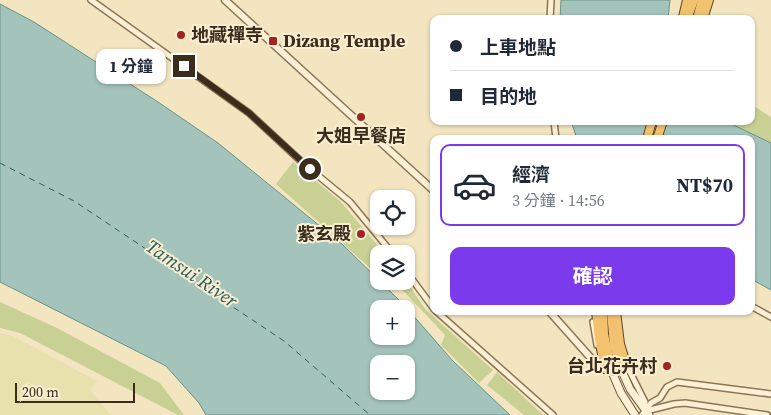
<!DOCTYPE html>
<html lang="zh-TW">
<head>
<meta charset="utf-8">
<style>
  body { margin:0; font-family:"Source Serif 4","Noto Sans TC",serif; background:#f6f6f7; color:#1f2937; height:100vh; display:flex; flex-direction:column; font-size:19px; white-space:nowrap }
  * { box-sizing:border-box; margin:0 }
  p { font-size:16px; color:#747a83 }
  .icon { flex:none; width:28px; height:28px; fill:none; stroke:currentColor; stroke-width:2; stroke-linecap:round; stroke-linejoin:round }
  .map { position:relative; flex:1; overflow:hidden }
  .details { position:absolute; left:430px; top:135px; width:325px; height:180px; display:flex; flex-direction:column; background:#fff; border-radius:10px; box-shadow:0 1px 4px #0004 }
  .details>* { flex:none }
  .top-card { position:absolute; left:430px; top:15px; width:325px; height:110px; border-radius:10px; box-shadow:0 1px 4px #0004; display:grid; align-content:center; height:110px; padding:0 20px; background:#fff }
  .fabs { position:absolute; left:370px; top:190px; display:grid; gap:10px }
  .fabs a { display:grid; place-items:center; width:45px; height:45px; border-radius:10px; background:#fff; box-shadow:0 1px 4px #0004; font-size:25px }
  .scale { position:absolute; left:15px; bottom:12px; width:120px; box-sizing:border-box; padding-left:5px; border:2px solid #3b2c1c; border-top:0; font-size:14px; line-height:18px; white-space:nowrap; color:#3b2c1c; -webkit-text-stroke:4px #f9eed1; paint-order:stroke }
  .end { position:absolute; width:22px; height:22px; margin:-11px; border:6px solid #3b2c1c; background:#fff; box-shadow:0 0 0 2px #fff }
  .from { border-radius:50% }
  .bubble { position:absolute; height:35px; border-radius:10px; background:#fff; box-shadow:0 1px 4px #0004; font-size:16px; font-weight:700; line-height:35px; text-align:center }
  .top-card b { display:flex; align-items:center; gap:18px; height:48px; font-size:19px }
  .top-card b+b { border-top:1px solid #e0e1e3 }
  .top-card i { width:12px; height:12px; background:#1f2937 }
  ul { padding:9px 0 0; list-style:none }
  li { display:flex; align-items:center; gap:15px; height:82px; margin:0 10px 8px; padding:0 10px; border:2px solid transparent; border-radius:10px }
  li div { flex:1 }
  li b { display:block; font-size:19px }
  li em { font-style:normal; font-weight:700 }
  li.active { border-color:#7c3aed }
  li>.icon { width:45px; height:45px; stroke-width:1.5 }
  .primary-button { display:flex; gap:10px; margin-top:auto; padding:10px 20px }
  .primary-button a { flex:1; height:58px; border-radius:10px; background:#7c3aed; color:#fff; font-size:20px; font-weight:700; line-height:58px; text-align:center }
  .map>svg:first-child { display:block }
  .farmland { fill:#e8e1ad }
  .green { fill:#c8d193 }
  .water { fill:#a4c4bb; stroke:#6a938a; fill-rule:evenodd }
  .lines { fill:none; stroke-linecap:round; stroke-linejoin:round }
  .ferry { stroke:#2a5d5b; stroke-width:1; stroke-dasharray:6 5; stroke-linecap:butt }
  .minor-casing { stroke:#8d7556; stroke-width:8 }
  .tertiary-casing { stroke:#8d7556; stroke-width:9 }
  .secondary-casing { stroke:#6f563a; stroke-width:9 }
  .trunk-casing { stroke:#5b432b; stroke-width:10 }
  .minor { stroke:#fcf1d5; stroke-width:5 }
  .tertiary { stroke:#fcf1d5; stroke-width:6 }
  .secondary { stroke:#fcf1d5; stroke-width:7 }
  .trunk { stroke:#f2c26f; stroke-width:8 }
  .route { stroke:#3b2c1c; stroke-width:6 }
  .poi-dot { fill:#a22320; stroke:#f9eed1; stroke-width:2 }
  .labels { text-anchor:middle; stroke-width:4; stroke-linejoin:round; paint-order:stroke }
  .poi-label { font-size:18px; font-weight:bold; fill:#3b2c1c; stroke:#f9eed1; text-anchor:start }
  .water-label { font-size:19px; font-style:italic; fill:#2a5d5b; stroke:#f9eed1 }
</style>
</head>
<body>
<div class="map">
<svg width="771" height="415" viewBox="0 0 771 415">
  <rect width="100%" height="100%" fill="#f2e5c0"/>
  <path class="farmland" d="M 0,333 L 13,336 L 97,381 L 90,390 L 111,415 L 0,415 Z"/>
  <g class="green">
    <path d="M 751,104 L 771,117 L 771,143 L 725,121 L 751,121 Z"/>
    <path d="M 293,162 L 340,201 L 385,254 L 379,254 L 379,276 L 276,184 Z"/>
    <path d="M 385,281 L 406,281 L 426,310 L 493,370 L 479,383 L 441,345 L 445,335 L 395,282 L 388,283 Z"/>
    <path d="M 0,302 L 57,328 L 160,383 L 184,415 L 178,415 L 20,333 L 0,328 Z"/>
    <path d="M 497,372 L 543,415 L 524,415 L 487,385 Z"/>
  </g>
  <g class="water">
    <path d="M 561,0 L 670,0 L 668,19 L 560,19 Z"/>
    <path d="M 0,4 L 34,22 L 158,102 L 218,143 L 342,244 L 403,304 L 453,361 L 510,415 L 206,415 L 199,403 L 166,366 L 0,282 ZM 379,309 L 406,309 L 406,336 L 379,336 ZM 379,364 L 406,364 L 406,391 L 379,391 Z"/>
    <path d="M 571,121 L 725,121 L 771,143 L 771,290 L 751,279 L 751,139 L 577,139 Z"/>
  </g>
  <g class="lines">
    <path class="ferry" d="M 0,163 L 74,201 L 284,341 L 370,415"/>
    <g class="minor-casing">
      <g id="minor">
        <path d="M 91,0 L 249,113 L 304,164 L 350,202 L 393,254"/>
        <path d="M 550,19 L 551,0"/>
        <path d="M 554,121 L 556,139"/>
        <path d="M 406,271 L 434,309"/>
        <path d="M 751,306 L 771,317"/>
        <path d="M 436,311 L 553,415"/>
        <path d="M 593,322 L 597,345"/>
        <path d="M 627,366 L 645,402 L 645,408"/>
        <path d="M 646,411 L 674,404 L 685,403 L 767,415"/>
        <path d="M 642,415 L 651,403 L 660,398 L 667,387 L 677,382 L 771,394"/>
      </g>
    </g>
    <g class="tertiary-casing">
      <g id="tertiary">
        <path d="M 225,0 L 434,191"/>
        <path d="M 549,311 L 597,365 L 607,370"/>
      </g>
    </g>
    <g class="secondary-casing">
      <g id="secondary">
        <path d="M 621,369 L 630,389 L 649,415"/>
        <path d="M 612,372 L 621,393 L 635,415"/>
      </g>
    </g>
    <g class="trunk-casing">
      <g id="trunk">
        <path d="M 683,17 L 687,0"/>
        <path d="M 687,19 L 694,0"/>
        <path d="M 697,19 L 702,0"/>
        <path d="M 703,19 L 709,0"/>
        <path d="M 647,139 L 652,121"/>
        <path d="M 657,139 L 663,121"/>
        <path d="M 596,311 L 599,339 L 605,369"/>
        <path d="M 603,311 L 604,334 L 612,372"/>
        <path d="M 611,311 L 614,346 L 621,369"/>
        <path d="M 616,311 L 620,344 L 627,367"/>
      </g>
    </g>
    <use href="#minor" class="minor"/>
    <use href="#tertiary" class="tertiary"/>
    <use href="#secondary" class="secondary"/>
    <use href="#trunk" class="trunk"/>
  </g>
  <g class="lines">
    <path class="route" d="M 184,66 L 249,113 L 310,169"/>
  </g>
  <g class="poi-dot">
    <circle cx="181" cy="35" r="5"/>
    <rect x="268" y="36" width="10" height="10" rx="2.5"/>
    <circle cx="361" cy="117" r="5"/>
    <circle cx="361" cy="234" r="5"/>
    <circle cx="667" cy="366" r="5"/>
  </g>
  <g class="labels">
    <g class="poi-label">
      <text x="191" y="41">地藏禪寺</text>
      <text x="283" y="47">Dizang Temple</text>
      <text x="361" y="142" text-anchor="middle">大姐早餐店</text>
      <text x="351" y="240" text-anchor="end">紫玄殿</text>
      <text x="657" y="372" text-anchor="end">台北花卉村</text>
    </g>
    <g class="water-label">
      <text transform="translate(192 273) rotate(34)" y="7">Tamsui River</text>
    </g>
  </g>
</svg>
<div class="fabs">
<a><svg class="icon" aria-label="locate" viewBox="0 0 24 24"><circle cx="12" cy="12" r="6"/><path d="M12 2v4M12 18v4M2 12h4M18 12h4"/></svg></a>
<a><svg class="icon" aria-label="layers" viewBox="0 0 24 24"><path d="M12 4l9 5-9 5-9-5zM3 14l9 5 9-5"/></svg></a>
<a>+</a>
<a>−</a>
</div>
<div class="scale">200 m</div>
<i class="end from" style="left:310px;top:169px"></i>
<i class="end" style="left:184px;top:66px"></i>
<div class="bubble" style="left:96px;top:49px;width:70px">1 分鐘</div>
<div class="top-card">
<b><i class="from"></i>上車地點</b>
<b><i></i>目的地</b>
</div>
<section class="details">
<ul>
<li class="active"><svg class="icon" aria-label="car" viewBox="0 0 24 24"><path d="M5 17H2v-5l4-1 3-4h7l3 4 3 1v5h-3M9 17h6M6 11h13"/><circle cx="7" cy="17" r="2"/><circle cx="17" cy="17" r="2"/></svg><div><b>經濟</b><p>3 分鐘 · 14:56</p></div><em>NT$70</em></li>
</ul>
<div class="primary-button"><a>確認</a></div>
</section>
</div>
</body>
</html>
